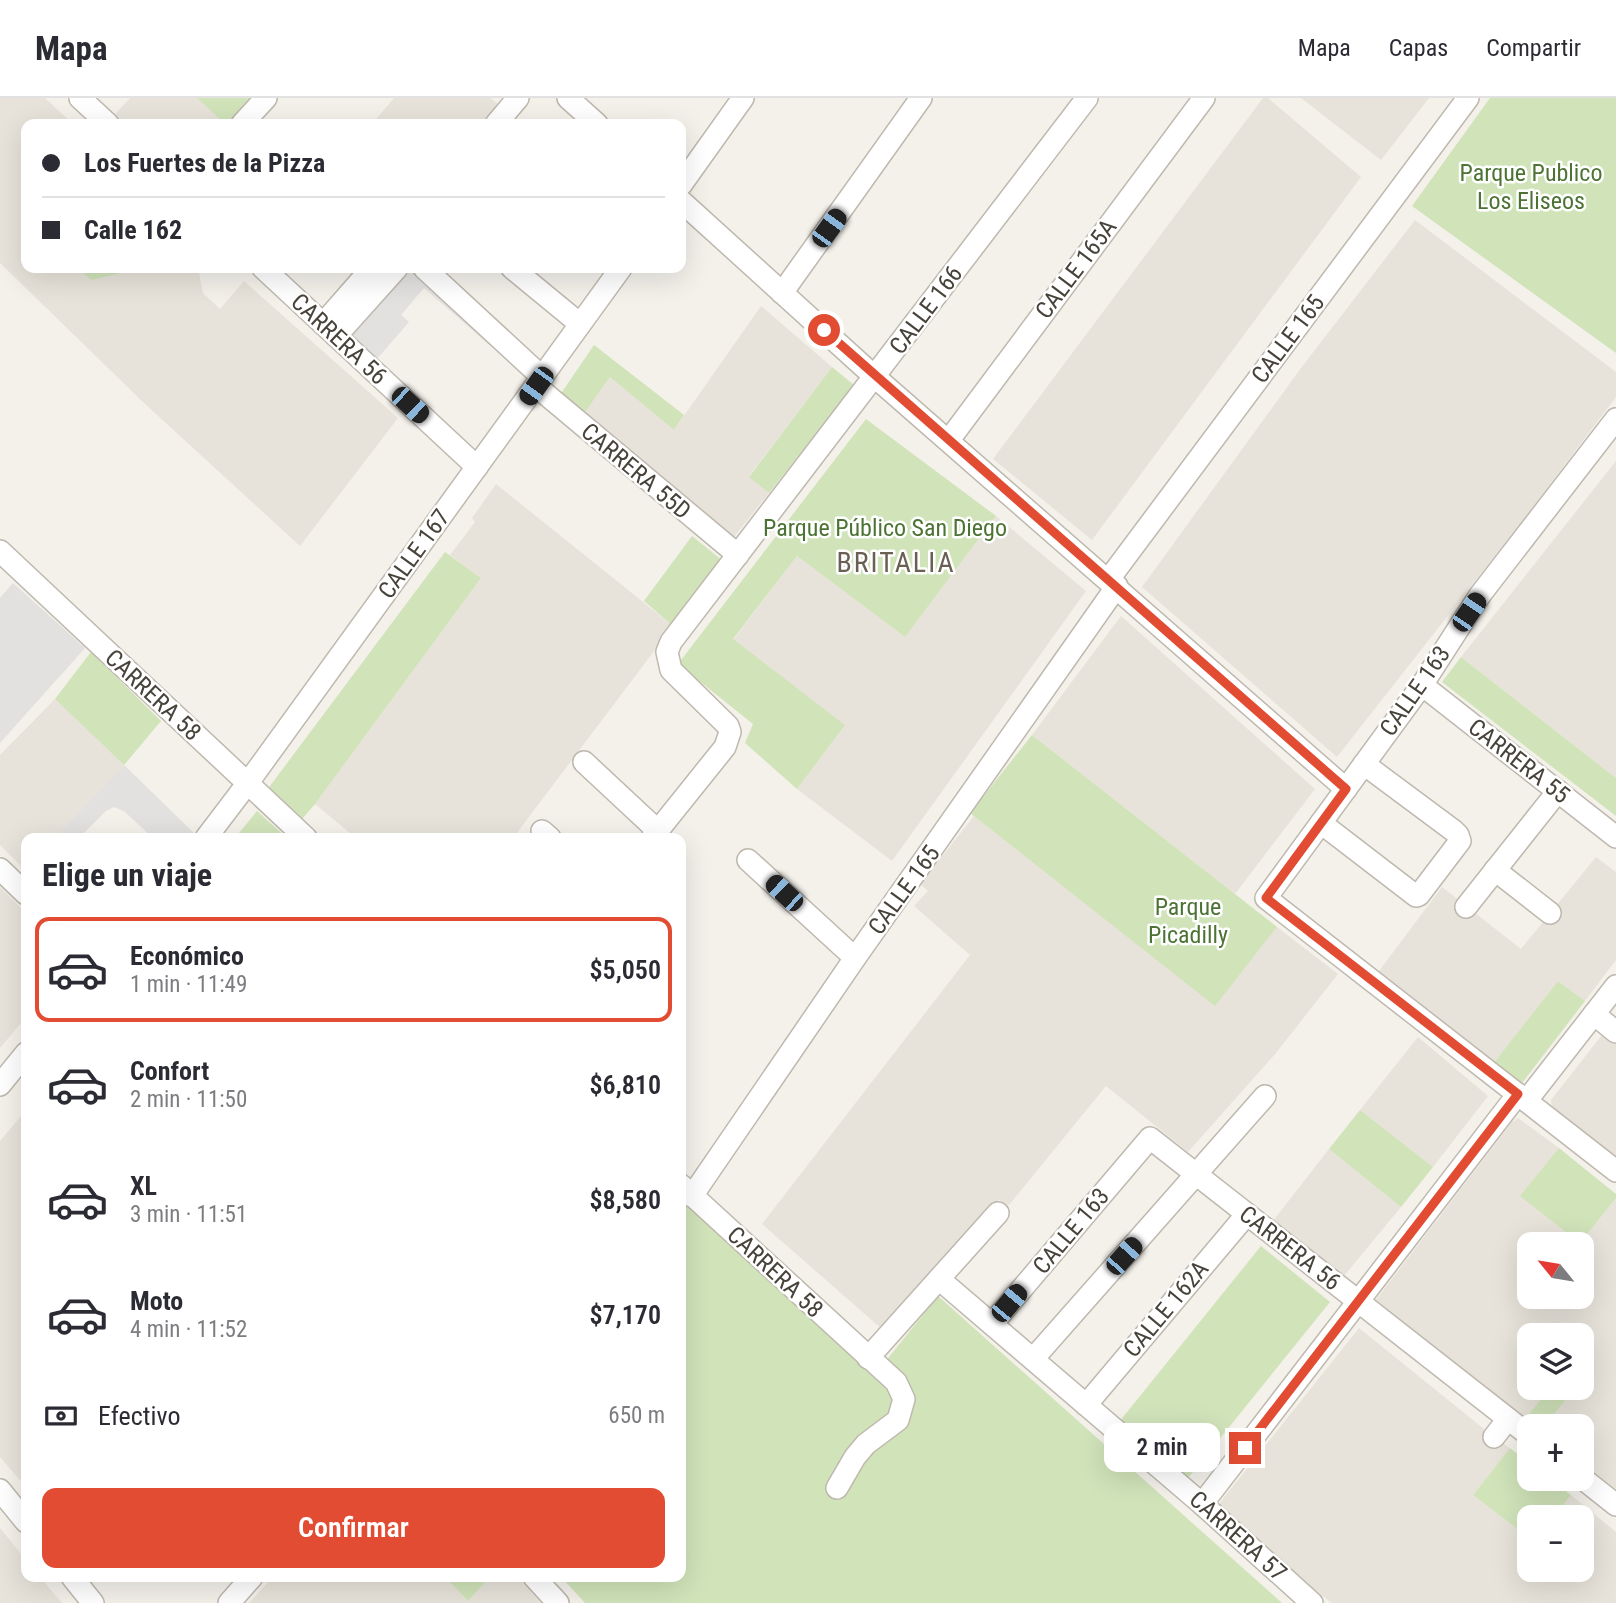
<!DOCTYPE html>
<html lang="es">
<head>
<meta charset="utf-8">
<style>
  body { margin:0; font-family:"Roboto Condensed",sans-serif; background:#f7f7f7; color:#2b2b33; height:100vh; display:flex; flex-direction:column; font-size:26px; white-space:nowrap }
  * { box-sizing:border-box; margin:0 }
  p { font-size:23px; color:#7c7c81 }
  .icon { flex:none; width:38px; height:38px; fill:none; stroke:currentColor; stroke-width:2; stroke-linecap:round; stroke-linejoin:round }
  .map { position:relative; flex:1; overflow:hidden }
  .details { position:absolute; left:21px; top:735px; width:665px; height:749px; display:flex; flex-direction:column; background:#fff; border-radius:14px; box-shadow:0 7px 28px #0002 }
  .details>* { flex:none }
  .top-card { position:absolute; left:21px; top:21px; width:665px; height:154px; border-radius:14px; box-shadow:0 7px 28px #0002; display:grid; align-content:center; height:154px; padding:0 21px; background:#fff }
  .needle { width:46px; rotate:300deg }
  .tools { position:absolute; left:1517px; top:1134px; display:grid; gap:14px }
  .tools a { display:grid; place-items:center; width:77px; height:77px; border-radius:14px; background:#fff; box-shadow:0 7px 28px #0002; font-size:35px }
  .end { position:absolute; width:32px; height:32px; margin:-16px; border:9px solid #e24c33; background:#fff; box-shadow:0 0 0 4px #fff }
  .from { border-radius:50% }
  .bubble { position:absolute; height:49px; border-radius:14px; background:#fff; box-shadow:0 7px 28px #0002; font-size:23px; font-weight:600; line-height:49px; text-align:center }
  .car { position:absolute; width:21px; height:42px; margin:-21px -10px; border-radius:9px; box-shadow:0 0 5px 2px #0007; background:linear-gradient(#222 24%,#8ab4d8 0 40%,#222 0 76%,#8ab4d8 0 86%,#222 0) }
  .top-card b { display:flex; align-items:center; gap:24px; height:66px; font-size:26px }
  .top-card b+b { border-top:2px solid #e1e1e2 }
  .top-card i { width:18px; height:18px; background:#2b2b33 }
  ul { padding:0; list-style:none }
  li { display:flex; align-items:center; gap:21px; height:105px; margin:0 14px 10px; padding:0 7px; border:4px solid transparent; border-radius:14px }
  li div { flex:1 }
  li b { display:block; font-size:26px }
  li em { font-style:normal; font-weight:600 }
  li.active { border-color:#e24c33 }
  li>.icon { width:63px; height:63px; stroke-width:1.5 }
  h2 { padding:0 21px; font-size:32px; line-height:84px }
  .pay { display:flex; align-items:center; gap:18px; height:77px; padding:0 21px; font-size:26px }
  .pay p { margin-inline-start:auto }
  .cta { display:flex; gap:14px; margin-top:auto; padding:14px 21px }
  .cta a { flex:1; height:80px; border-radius:14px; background:#e24c33; color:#fff; font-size:28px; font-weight:600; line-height:80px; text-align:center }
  header { display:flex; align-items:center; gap:42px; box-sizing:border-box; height:98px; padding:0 35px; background:#fff; border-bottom:2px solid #e1e1e2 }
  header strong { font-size:33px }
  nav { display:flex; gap:38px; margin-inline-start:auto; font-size:24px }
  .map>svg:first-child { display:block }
  .residential { fill:#e7e3da; fill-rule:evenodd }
  .green { fill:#d0e3b9 }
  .parking { fill:#e3e1df }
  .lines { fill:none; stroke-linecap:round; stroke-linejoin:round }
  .minor-casing { stroke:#beb8ae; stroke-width:24 }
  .minor { stroke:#fff; stroke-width:21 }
  .route { stroke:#e24c33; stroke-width:9 }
  .labels { text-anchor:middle; stroke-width:5; stroke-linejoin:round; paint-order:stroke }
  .park-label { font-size:24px; fill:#4c7333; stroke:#fff }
  .street-label { font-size:24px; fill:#47423a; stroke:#fff }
  .quarter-label { font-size:28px; letter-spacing:2px; fill:#695f52; stroke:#fff }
</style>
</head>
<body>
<header>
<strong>Mapa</strong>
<nav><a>Mapa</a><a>Capas</a><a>Compartir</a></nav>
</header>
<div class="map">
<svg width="1616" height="1505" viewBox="0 0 1616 1505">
  <rect width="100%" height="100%" fill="#f4f1eb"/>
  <g class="residential">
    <path d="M 0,0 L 45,0 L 73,26 L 26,26 L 26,170 L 79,170 L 91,181 L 142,170 L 198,170 L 203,195 L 220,211 L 244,183 L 398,320 L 300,448 L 144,305 L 0,165 Z"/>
    <path d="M 130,0 L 197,0 L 225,26 L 115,26 L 110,22 Z"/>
    <path d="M 394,0 L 490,0 L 501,8 L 485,26 L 372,26 Z"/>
    <path d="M 1263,0 L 1268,0 L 1361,79 L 1092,442 L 993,361 Z"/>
    <path d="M 1301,0 L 1429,0 L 1381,62 Z"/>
    <path d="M 1415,122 L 1616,274 L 1616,299 L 1526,418 L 1337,659 L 1142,489 L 1301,270 Z"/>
    <path d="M 761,208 L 832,269 L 749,378 L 769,395 L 730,444 L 583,317 L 610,279 L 674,332 Z"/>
    <path d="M 1616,363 L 1616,680 L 1461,559 Z"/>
    <path d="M 496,386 L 673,528 L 513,740 L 356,740 L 315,706 L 481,480 L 450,457 L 475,424 L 472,420 Z"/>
    <path d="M 996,418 L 1086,493 L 892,763 L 797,691 L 845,627 L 733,542 L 797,458 L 905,539 Z"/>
    <path d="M 1121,518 L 1315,691 L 1235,796 L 1032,637 Z"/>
    <path d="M 55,601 L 124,667 L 54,740 L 26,740 L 26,769 L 24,771 L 0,747 L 0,657 Z"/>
    <path d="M 974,718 L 1215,907 L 1277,829 L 1338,876 L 1276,955 L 1188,1054 L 1106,988 L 1009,1107 L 999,1102 L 883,1232 L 762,1126 L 970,857 L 914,808 L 928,793 L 920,786 Z"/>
    <path d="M 1596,759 L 1616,774 L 1616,862 L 1585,903 L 1558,883 L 1492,967 L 1376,877 L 1442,789 L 1521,851 Z"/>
    <path d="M 0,789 L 26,815 L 26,919 L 0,950 Z"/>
    <path d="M 1616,919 L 1616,1062 L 1552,1011 L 1551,1002 Z"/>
    <path d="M 1418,939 L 1488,998 L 1433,1069 L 1360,1012 Z"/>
    <path d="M 26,1012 L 26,1389 L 0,1359 L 0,1043 Z"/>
    <path d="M 1518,1020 L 1559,1050 L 1521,1098 L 1580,1145 L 1616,1100 L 1616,1398 L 1582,1370 L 1582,1328 L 1553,1328 L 1557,1323 L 1552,1319 L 1574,1291 L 1573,1290 L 1582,1290 L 1582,1237 L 1530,1237 L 1530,1290 L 1550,1290 L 1524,1322 L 1375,1203 L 1512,1024 ZM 1530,1146 L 1582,1146 L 1582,1199 L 1530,1199 Z"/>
    <path d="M 1329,1051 L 1401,1109 L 1343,1179 L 1273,1123 Z"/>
    <path d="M 1359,1230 L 1494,1339 L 1510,1350 L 1473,1397 L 1516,1430 L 1529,1429 L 1530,1472 L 1582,1472 L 1582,1419 L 1554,1419 L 1571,1397 L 1616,1434 L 1616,1505 L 1331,1505 L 1218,1407 Z"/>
    <path d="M 0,1430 L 26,1462 L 26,1479 L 40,1479 L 62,1505 L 0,1505 Z"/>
    <path d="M 273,1479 L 445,1479 L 468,1503 L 490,1479 L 517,1479 L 541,1505 L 249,1505 Z"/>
  </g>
  <g class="green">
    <path d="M 197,0 L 250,0 L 227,26 L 225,26 Z"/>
    <path d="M 1490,0 L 1616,0 L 1616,255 L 1412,108 Z"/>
    <path d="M 79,170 L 142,170 L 91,182 Z"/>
    <path d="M 594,247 L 684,317 L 674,332 L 610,279 L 583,317 L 560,297 Z"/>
    <path d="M 832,269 L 854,287 L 769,395 L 749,379 Z"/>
    <path d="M 866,321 L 996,418 L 905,539 L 797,458 L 733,541 L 845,627 L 797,691 L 745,645 L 753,626 L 678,566 Z"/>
    <path d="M 692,438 L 723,463 L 673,528 L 644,503 Z"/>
    <path d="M 445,454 L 481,480 L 315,706 L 302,721 L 267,692 Z"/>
    <path d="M 91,554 L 161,623 L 124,667 L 55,601 Z"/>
    <path d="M 1461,559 L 1616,680 L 1616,718 L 1442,584 Z"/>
    <path d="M 1032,637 L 1277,829 L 1215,908 L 970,715 Z"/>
    <path d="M 257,713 L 287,740 L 235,740 Z"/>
    <path d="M 1558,883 L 1585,903 L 1519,989 L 1492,967 Z"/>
    <path d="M 1360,1012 L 1433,1069 L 1401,1109 L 1329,1051 Z"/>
    <path d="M 1559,1050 L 1616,1096 L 1616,1100 L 1580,1145 L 1520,1098 Z"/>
    <path d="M 681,1094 L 873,1279 L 938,1198 L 1282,1505 L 585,1505 L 561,1479 L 681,1479 Z"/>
    <path d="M 1261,1148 L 1330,1204 L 1188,1380 L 1119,1324 Z"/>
    <path d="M 1550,1290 L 1574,1291 L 1552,1319 L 1557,1323 L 1553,1328 L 1532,1328 L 1524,1322 Z"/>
    <path d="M 1510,1350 L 1529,1365 L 1530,1381 L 1550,1381 L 1571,1397 L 1554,1419 L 1530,1419 L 1529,1429 L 1516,1430 L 1473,1397 Z"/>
    <path d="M 445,1479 L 490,1479 L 468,1503 Z"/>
  </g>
  <g class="parking">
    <path d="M 385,170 L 437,170 L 538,264 L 525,278 L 424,190 L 401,217 L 409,224 L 376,262 L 337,224 Z"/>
    <path d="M 13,485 L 85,550 L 0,645 L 0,500 Z"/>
    <path d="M 124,667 L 195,736 L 191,740 L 153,740 L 125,714 L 114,709 L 106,713 L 79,740 L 54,740 Z"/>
  </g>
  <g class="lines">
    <g class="minor-casing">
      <g id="minor">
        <path d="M 80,0 L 108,26"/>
        <path d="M 568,0 L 597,26"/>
        <path d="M 242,26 L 266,0"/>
        <path d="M 496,26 L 518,0"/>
        <path d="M 681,87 L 743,0"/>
        <path d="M 681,103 L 875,279 L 1346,691"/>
        <path d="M 263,170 L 477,369"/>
        <path d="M 424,170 L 542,279"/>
        <path d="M 512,170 L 580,226"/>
        <path d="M 782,195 L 921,0"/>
        <path d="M 323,226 L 372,170"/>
        <path d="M 336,238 L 397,170"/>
        <path d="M 536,288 L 738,457"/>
        <path d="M 1616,321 L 1480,497 L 1422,587 L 1266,800 L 1616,1073"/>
        <path d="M 949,342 L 1204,0"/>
        <path d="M 0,453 L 306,740"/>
        <path d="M 1109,481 L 1468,0"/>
        <path d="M 1422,587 L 1616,739"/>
        <path d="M 584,664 L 658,733"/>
        <path d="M 1321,725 L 1416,798 L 1419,797 L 1460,743 L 1458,737 L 1454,733 L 1364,666"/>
        <path d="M 542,733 L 550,740"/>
        <path d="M 206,740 L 247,686 L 621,170"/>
        <path d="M 652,740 L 725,649 L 730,634 L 728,628 L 671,572 L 667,554 L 671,544 L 1087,0"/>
        <path d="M 748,762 L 855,860"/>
        <path d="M 0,771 L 26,796"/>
        <path d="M 1495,772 L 1550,815"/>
        <path d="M 1466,809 L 1558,693"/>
        <path d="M 1594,916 L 1616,934"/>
        <path d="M 0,987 L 26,955"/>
        <path d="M 1527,1002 L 1616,888"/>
        <path d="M 681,1087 L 896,1284 L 904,1301 L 898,1322 L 866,1346 L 855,1359 L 837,1390"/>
        <path d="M 692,1098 L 855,860 L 1117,488"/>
        <path d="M 939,1181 L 1202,1406 L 1312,1505"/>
        <path d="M 992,1226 L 1150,1040 L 1530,1338"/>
        <path d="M 868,1260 L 998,1115"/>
        <path d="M 1033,1261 L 1265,998"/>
        <path d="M 1086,1307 L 1247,1116"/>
        <path d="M 1494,1339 L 1508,1321"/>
        <path d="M 1582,1380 L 1616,1407"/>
        <path d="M 0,1392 L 26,1424"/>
        <path d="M 1202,1406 L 1518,996"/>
        <path d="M 72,1479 L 93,1505"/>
        <path d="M 534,1479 L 558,1505"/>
        <path d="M 229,1505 L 252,1479"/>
      </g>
    </g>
    <use href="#minor" class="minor"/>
  </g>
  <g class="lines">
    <path class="route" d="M 824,232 L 1346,691 L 1266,800 L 1518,996 L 1245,1350"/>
  </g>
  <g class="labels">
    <g class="park-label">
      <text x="1531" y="83">Parque Publico<tspan x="1531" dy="28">Los Eliseos</tspan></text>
      <text x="885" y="438">Parque Público San Diego</text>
      <text x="1188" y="817">Parque<tspan x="1188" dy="28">Picadilly</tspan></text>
    </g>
    <g class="street-label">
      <text transform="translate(1076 171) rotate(-53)" y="8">CALLE 165A</text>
      <text transform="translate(926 212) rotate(-53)" y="8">CALLE 166</text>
      <text transform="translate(339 241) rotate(43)" y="8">CARRERA 56</text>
      <text transform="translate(1288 241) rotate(-53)" y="8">CALLE 165</text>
      <text transform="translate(636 373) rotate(40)" y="8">CARRERA 55D</text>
      <text transform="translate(414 456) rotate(-54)" y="8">CALLE 167</text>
      <text transform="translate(1415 593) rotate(-55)" y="8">CALLE 163</text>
      <text transform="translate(153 597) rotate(43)" y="8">CARRERA 58</text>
      <text transform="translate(1519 663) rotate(38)" y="8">CARRERA 55</text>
      <text transform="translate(904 792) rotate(-54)" y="8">CALLE 165</text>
      <text transform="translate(1071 1133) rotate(-50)" y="8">CALLE 163</text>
      <text transform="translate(1290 1150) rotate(38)" y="8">CARRERA 56</text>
      <text transform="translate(775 1174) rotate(43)" y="8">CARRERA 58</text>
      <text transform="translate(1166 1211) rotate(-50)" y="8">CALLE 162A</text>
      <text transform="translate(1238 1438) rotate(42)" y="8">CARRERA 57</text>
    </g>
    <g class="quarter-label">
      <text x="896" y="474">BRITALIA</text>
    </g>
  </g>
</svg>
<div class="tools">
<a><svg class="needle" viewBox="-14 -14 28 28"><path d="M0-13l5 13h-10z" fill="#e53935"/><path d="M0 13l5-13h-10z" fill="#7c7c81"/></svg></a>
<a><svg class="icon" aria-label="layers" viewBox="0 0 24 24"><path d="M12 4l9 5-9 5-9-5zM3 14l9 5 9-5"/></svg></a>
<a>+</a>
<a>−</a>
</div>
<i class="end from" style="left:824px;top:232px"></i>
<i class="end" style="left:1245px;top:1350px"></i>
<div class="bubble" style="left:1104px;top:1325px;width:116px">2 min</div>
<i class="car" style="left:829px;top:130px;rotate:36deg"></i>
<i class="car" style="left:536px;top:288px;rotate:216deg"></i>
<i class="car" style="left:410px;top:307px;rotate:133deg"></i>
<i class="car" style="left:1469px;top:514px;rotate:34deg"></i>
<i class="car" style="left:784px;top:795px;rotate:313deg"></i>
<i class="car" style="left:1124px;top:1158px;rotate:42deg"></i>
<i class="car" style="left:1009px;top:1205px;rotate:40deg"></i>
<div class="top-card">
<b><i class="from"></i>Los Fuertes de la Pizza</b>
<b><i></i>Calle 162</b>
</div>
<section class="details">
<h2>Elige un viaje</h2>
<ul>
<li class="active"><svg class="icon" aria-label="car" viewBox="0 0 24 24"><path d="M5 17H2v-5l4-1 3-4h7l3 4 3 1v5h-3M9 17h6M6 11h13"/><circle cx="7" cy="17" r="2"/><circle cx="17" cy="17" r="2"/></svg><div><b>Económico</b><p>1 min · 11:49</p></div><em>$5,050</em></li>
<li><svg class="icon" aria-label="car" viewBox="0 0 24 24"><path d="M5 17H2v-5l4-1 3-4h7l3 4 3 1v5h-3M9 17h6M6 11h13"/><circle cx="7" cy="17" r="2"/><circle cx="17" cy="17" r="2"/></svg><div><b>Confort</b><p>2 min · 11:50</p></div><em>$6,810</em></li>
<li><svg class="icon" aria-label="car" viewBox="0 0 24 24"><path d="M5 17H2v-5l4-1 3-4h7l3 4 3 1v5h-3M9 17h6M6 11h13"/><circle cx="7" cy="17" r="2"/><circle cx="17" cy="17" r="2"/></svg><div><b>XL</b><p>3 min · 11:51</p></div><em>$8,580</em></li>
<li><svg class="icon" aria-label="car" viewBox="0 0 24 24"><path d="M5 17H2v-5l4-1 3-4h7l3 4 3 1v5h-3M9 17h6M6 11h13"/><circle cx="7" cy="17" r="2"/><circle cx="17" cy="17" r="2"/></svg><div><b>Moto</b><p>4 min · 11:52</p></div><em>$7,170</em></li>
</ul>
<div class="pay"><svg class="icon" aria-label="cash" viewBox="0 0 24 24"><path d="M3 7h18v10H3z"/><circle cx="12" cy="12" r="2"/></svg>Efectivo<p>650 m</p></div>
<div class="cta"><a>Confirmar</a></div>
</section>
</div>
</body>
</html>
